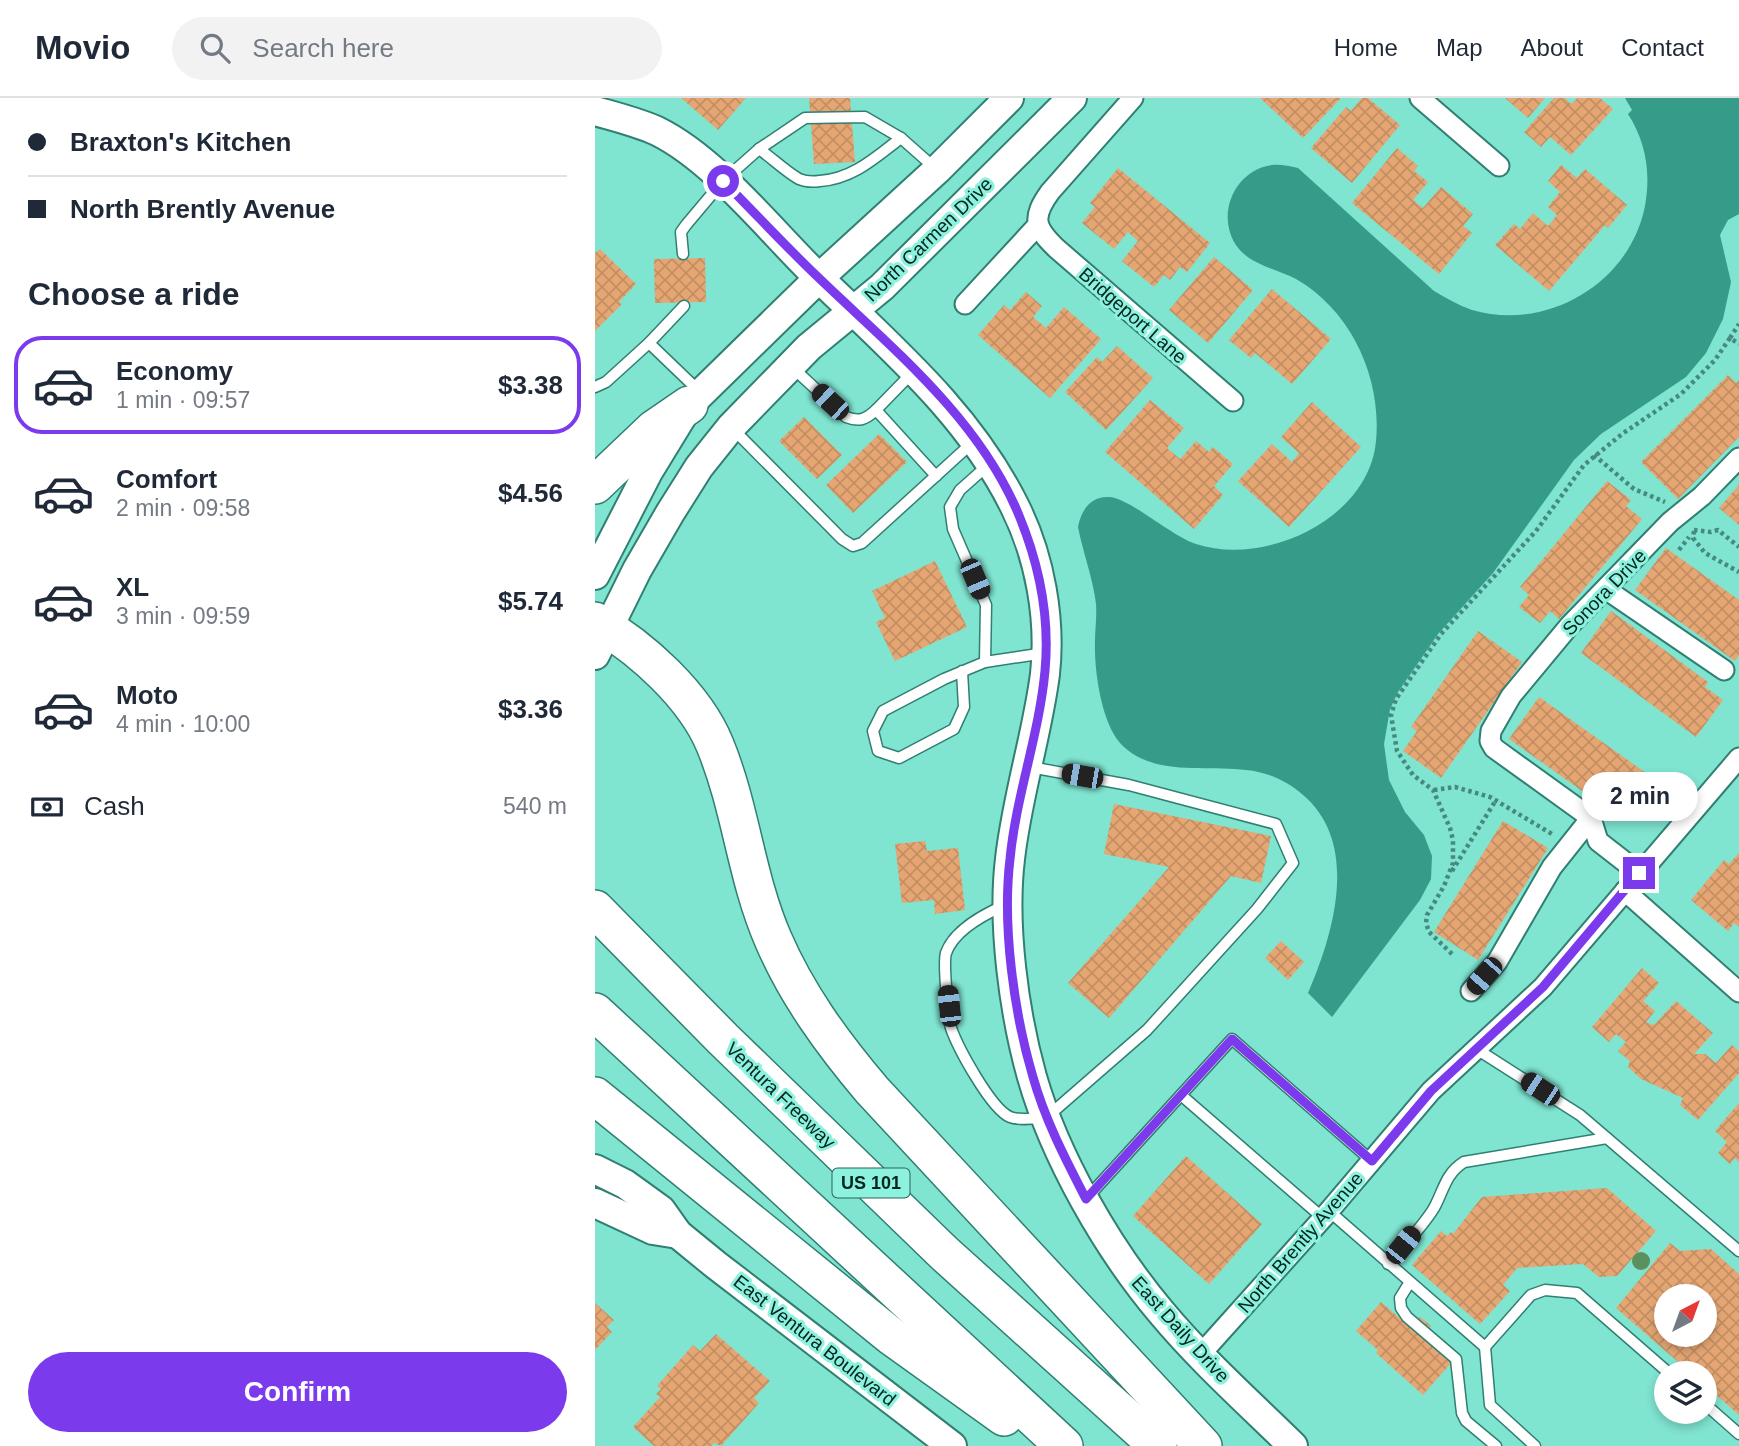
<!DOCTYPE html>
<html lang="en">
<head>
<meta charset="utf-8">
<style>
  body { margin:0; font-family:Arial,sans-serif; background:#f2f2f3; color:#1f2937; height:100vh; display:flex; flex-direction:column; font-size:26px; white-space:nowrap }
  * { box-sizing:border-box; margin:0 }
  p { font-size:23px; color:#747a83 }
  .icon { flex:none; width:38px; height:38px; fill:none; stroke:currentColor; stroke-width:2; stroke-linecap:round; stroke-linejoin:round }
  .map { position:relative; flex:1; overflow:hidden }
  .panel { display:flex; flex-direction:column; background:#fff; width:595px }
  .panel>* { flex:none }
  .hud { display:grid; align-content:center; height:154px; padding:0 28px; background:#fff }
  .needle { width:46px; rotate:41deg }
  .fabs { position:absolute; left:1059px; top:1186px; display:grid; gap:14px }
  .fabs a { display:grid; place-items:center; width:63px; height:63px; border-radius:50%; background:#fff; box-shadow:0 4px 10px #0003; font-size:35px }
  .end { position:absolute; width:32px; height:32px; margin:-16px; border:9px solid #7c3aed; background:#fff; box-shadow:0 0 0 4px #fff }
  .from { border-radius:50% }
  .bubble { position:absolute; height:49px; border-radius:24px; background:#fff; box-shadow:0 4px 10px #0003; font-size:23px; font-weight:800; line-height:49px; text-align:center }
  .car { position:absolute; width:21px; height:42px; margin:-21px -10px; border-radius:9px; box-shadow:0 0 5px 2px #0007; background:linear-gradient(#222 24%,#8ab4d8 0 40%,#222 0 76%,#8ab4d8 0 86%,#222 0) }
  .hud b { display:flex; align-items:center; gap:24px; height:66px; font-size:26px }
  .hud b+b { border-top:2px solid #e0e1e3 }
  .hud i { width:18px; height:18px; background:#1f2937 }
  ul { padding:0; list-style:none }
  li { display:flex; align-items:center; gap:21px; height:98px; margin:0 14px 10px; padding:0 14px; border:4px solid transparent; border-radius:28px }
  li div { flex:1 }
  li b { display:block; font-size:26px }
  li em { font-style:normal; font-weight:800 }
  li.selected { border-color:#7c3aed }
  li>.icon { width:63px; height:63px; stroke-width:1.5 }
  h2 { padding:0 28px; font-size:32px; line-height:84px }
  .pay { display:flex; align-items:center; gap:18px; height:77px; padding:0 28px; font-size:26px }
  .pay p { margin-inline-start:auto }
  .action { display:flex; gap:14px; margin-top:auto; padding:14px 28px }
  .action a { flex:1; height:80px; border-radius:42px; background:#7c3aed; color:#fff; font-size:28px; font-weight:800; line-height:80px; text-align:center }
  header { display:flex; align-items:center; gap:42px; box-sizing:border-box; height:98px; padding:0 35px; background:#fff; border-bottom:2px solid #e0e1e3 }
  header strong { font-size:33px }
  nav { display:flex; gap:38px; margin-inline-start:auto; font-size:24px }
  .search { width:490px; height:63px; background:#f2f2f3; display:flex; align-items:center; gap:18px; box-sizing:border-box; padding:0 24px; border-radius:38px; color:#747a83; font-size:26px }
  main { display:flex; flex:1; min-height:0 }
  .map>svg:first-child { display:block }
  .water { fill:#359c8a }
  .building { fill:url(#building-cross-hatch); fill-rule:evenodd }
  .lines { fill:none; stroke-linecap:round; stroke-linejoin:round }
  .service-casing { stroke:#307f71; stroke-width:13 }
  .minor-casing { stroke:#307f71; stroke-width:23 }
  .secondary-casing { stroke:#307f71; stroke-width:32 }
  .motorway-casing { stroke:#307f71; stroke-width:40 }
  .path { stroke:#458a7d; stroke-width:4.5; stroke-dasharray:3.5 3.5; stroke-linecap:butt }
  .service { stroke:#fff; stroke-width:10 }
  .minor { stroke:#fff; stroke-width:19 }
  .secondary { stroke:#fff; stroke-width:28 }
  .motorway { stroke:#fff; stroke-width:37 }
  .tree { fill:#5c905f }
  .route { stroke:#7c3aed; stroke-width:9 }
  .labels { text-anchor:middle; stroke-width:6; stroke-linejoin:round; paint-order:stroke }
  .shield { fill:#8cf2dd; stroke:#2d6259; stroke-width:2 }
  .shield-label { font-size:18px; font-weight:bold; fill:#042520 }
  .street-label { font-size:19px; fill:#042520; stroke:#8cf2dd }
</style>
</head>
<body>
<header>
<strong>Movio</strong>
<div class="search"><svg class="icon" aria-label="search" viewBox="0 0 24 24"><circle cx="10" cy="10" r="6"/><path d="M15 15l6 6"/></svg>Search here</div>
<nav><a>Home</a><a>Map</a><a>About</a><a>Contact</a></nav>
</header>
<main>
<section class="panel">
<div class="hud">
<b><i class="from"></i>Braxton's Kitchen</b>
<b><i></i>North Brently Avenue</b>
</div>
<h2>Choose a ride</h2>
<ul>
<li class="selected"><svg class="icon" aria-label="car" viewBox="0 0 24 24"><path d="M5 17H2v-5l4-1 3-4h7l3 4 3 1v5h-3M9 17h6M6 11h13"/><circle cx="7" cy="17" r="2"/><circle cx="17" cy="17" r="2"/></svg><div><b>Economy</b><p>1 min · 09:57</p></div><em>$3.38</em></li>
<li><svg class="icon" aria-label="car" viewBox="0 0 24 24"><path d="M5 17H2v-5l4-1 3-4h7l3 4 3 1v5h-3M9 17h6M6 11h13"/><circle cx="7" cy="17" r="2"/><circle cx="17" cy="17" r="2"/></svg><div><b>Comfort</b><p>2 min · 09:58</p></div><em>$4.56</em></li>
<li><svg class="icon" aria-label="car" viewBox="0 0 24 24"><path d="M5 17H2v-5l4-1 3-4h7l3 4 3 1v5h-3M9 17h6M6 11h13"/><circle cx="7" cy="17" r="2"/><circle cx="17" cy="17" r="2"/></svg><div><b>XL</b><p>3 min · 09:59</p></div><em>$5.74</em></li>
<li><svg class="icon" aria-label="car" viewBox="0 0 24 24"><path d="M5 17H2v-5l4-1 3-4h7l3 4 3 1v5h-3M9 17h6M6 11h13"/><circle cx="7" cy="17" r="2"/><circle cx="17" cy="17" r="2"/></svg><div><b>Moto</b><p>4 min · 10:00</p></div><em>$3.36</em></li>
</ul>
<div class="pay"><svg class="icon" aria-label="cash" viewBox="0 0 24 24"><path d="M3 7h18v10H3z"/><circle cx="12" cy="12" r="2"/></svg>Cash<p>540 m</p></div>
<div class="action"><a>Confirm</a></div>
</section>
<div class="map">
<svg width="1144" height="1348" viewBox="0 0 1144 1348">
  <defs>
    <pattern id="building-cross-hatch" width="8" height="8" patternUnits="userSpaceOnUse" patternTransform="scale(1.75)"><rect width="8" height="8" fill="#e5a673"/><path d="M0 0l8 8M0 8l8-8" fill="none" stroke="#c38f63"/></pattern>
  </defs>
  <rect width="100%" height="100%" fill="#7fe4d0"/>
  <path class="water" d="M 1030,0 L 1144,0 L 1144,116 L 1133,122 L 1125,137 L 1136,184 L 1128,221 L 1111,255 L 1091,279 L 1006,336 L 979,362 L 898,475 L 843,536 L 803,594 L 795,611 L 789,646 L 794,682 L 810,714 L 829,737 L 837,758 L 836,781 L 825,802 L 737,919 L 713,895 C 738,837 766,746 708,697 C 692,683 673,674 651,672 C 610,667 556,679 525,645 C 506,623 499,572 500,543 C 500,531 502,519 501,506 C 498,480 488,455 483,429 C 486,413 495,398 514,399 C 533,399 576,438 601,446 C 670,469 774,421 781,343 C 787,281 757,213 701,181 C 681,170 652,167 639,144 C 622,113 641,72 677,67 C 685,66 694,68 703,70 L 839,193 C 851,200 863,207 877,212 C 952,234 1035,185 1050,108 C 1056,75 1051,44 1033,16 L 1037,12 Z"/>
  <g class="building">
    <path d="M 86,0 L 151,0 L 123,32 Z"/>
    <path d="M 214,0 L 255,0 L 260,64 L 219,66 Z"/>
    <path d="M 665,0 L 746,0 L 708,40 Z"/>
    <path d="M 767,0 L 773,0 L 805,27 L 757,85 L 716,50 L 751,9 L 756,13 Z"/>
    <path d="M 910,0 L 950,0 L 933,20 Z"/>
    <path d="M 959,0 L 970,0 L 976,6 L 982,0 L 1005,0 L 1018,11 L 976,57 L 955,39 L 946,49 L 929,34 Z"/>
    <path d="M 802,50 L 823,68 L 819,73 L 833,84 L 818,102 L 828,110 L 846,89 L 878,116 L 868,128 L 877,135 L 844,176 L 757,105 Z"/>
    <path d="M 966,67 L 982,80 L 990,71 L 1032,107 L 1013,130 L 1010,127 L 954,193 L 900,147 L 919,126 L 925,131 L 938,115 L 953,128 L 962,117 L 953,109 L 965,94 L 953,83 Z"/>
    <path d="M 523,70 L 615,145 L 592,174 L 585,169 L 575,182 L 569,177 L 559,189 L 527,163 L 543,143 L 533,134 L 519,151 L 487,125 L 500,109 L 495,105 Z"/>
    <path d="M 5,151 L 41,186 L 24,204 L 27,206 L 0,233 L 0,155 Z"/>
    <path d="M 619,159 L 658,192 L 613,245 L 574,212 Z"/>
    <path d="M 110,160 L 111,204 L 60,205 L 59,161 Z"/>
    <path d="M 677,191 L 736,241 L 697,286 L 660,255 L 656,260 L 634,242 Z"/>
    <path d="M 431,194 L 447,208 L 438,219 L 451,230 L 469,209 L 506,241 L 455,300 L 383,237 L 409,207 L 415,212 Z"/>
    <path d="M 522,248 L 558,280 L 511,332 L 470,294 L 502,259 L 507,264 Z"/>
    <path d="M 1133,277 L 1141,285 L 1144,282 L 1144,339 L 1083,401 L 1046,364 Z"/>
    <path d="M 555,302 L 589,330 L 572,350 L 585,361 L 601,343 L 614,354 L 618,349 L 638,366 L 619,388 L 628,397 L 599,431 L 510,354 Z"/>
    <path d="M 717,304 L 766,349 L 694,429 L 643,383 L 677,346 L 697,364 L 704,355 L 686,339 Z"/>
    <path d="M 209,319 L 247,357 L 222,381 L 184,343 Z"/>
    <path d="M 284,336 L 312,364 L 258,415 L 231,387 Z"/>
    <path d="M 1012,383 L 1036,402 L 1031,408 L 1047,421 L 964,521 L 955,513 L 945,525 L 924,509 L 934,497 L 925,489 Z"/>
    <path d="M 1144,387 L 1144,427 L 1124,410 Z"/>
    <path d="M 1071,450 L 1144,502 L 1144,557 L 1140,563 L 1040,492 Z"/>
    <path d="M 340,463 L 372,529 L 300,563 L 281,524 L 290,520 L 277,493 Z"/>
    <path d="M 1016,513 L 1113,584 L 1110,589 L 1128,602 L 1101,639 L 986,555 Z"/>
    <path d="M 883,533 L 927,564 L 846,680 L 808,653 L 822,633 L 816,629 Z"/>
    <path d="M 944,599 L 1051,675 L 1021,717 L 914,641 Z"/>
    <path d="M 519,706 L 676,738 L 666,785 L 636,778 L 514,920 L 473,885 L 574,769 L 509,756 Z"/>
    <path d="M 908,723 L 953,750 L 883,862 L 839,834 Z"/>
    <path d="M 330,743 L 332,753 L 363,750 L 370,812 L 340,816 L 339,802 L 307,805 L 300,746 Z"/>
    <path d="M 1144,755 L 1144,829 L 1139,825 L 1133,833 L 1096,802 L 1129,762 L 1134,766 Z"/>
    <path d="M 686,843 L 709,864 L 693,882 L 670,860 Z"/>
    <path d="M 1047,870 L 1064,885 L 1048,903 L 1060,913 L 1051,924 L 1059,927 L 1081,903 L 1118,935 L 1099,956 L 1110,956 L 1121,965 L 1137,947 L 1144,953 L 1144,975 L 1103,1022 L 1085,1007 L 1088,1000 L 1046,981 L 1033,969 L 1035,963 L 1023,953 L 1031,944 L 1021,936 L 1014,944 L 997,929 Z"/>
    <path d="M 1144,1005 L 1144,1064 L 1140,1060 L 1135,1066 L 1123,1055 L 1132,1044 L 1120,1033 Z"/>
    <path d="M 591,1058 L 667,1126 L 614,1186 L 538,1118 Z"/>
    <path d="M 1012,1090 L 1061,1133 L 1022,1178 L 1004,1179 L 988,1166 L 922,1170 L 908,1187 L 915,1193 L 885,1226 L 817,1167 L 846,1133 L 852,1138 L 856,1134 L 858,1136 L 887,1099 Z"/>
    <path d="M 1075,1145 L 1085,1153 L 1116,1151 L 1144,1176 L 1144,1317 L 1110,1287 L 1110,1276 L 1097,1276 L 1021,1210 ZM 1071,1199 L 1110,1199 L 1110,1237 L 1071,1237 Z"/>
    <path d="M 786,1204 L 815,1229 L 825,1219 L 836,1228 L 827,1239 L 856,1265 L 828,1297 L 781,1255 L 783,1252 L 761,1233 Z"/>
    <path d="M 0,1205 L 19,1222 L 12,1229 L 17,1234 L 0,1252 Z"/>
    <path d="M 121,1236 L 175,1283 L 159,1300 L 164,1305 L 126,1348 L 119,1345 L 116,1348 L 59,1348 L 38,1329 L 65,1299 L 61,1296 L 66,1291 L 62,1288 L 98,1247 L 105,1253 Z"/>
  </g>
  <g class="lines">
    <g class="service-casing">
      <g id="service">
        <path d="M 164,51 L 210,20 L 270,19 L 306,40"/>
        <path d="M 88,156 L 86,134 L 91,127 L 128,83 L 164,51 C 177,60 190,73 204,81 C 211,84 218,84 225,83 C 258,81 281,59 306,40 L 341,71"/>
        <path d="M 54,245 L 89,208"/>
        <path d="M 198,270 L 251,319 C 264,324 270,322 281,312"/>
        <path d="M 317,275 L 281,312 L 341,378"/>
        <path d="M 0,289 L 11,284 L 54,245 L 104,293"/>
        <path d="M 139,332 L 247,441 L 258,448 L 267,445 L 377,345"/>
        <path d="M 390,564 L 391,507 L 358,431 L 355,409 L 365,392 L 392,368"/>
        <path d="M 367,573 L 369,609 L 359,631 L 304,660 L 283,653 L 278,633 L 288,613 L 349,581 L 390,564 L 450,555"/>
        <path d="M 408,808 C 388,817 359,832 351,855 C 348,864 353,919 356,930 C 363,950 396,1011 415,1019 C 425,1023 442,1020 452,1019 L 552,932 L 662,811 L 698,765 L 681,726 L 534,687 L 435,669"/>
        <path d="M 883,952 L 985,1017 L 1144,1153"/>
        <path d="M 586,997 L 728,1120"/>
        <path d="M 491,1101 L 637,941 L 777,1063"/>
        <path d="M 734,1113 L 890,1249 L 895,1307 L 940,1348"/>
        <path d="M 793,1166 C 808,1148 827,1130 839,1110 C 849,1092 850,1076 869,1064 L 1012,1040"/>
        <path d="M 815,1184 L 805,1200 L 806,1210 L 812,1219 L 861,1261 L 867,1315 L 871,1323 L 901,1348"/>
        <path d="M 890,1249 L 936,1197 L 950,1192 L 982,1195 L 1075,1276"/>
        <path d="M 1110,1306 L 1144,1336"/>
      </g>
    </g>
    <g class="minor-casing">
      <g id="minor">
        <path d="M 538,0 L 455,94 C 437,119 439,129 461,150 L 638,303"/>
        <path d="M 825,0 L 904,68"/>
        <path d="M 370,206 L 443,127"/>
        <path d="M 1012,492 L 1129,572"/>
        <path d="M 1044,775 L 1003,743 L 996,720 L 899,650 L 895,643 L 896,633 L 916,598 L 975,527 L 1075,424 L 1107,398 L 1144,360"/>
        <path d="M 1030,793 L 1144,894"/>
        <path d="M 876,893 L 902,864 L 957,769 L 996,720"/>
        <path d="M 605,1257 L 728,1120 L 836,993 L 948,889 L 1144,660"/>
      </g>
    </g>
    <g class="secondary-casing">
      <g id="secondary">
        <path d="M 0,13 C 21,19 42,24 62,33 C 121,62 177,135 225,181 C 297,251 375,317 420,409 C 445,459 456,521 450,576 C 442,638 422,698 415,761 C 407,827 419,915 437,979 C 460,1059 512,1150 566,1214 C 606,1262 653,1304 698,1348"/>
        <path d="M 0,477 L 53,374 L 94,307 L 224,180 L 342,72 L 414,0"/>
        <path d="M 0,557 L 42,472 L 75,415 L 104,369 L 136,329 L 214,249 L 287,189 L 477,0"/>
        <path d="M 0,1071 L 30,1086 L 66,1112 L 83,1136 L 121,1167 L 357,1348"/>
        <path d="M 0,1105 L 58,1132 L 83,1136"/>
      </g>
    </g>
    <g class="motorway-casing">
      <g id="motorway">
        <path d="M 0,387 L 59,331 L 94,307"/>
        <path d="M 0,523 C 46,549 100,598 120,647 C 146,710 151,779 178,841 C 202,897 238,946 277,992 L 608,1348"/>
        <path d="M 0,811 L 128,941 L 349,1155 L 563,1348"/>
        <path d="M 0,914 L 469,1348"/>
        <path d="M 0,998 L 296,1238 L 409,1319"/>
      </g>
    </g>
    <g class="path">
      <path d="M 1135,240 L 1144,226"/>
      <path d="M 999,357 L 1039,391 L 1070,404"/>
      <path d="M 1099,432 L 1116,434 L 1123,432 L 1144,449"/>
      <path d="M 1099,433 L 1098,440 L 1110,455 L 1144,474"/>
      <path d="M 1084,452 L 1094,439"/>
      <path d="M 839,692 L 860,689 L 895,699 L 957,736"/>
      <path d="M 857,773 L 901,702"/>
      <path d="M 857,856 L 834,834 L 831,825 L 832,817 L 849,788 L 858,765 L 858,742 L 855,730 L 838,692 L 818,677 L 802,653 L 796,617 L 801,601 L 846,536 L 941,433 L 989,367 L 1027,336 L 1086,296 L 1120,262 L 1135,240 L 1144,246"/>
    </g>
    <use href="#service" class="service"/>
    <use href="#minor" class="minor"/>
    <use href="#secondary" class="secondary"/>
    <use href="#motorway" class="motorway"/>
  </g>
  <circle class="tree" cx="1046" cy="1163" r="9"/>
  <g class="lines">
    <path class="route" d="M 128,83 C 161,116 192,150 226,182 C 298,251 383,320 423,415 C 444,465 455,519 450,573 C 444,637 421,698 415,761 C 407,828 419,915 438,979 C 450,1022 471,1062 491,1101 L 637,941 L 777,1063 L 836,993 L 948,889 L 1044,775"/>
  </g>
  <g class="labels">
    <rect class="shield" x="237.5" y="1070.5" width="77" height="29" rx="5"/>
    <g class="shield-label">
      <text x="276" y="1091">US 101</text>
    </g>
    <g class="street-label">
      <text transform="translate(333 141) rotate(-44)" y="7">North Carmen Drive</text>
      <text transform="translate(538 217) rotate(41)" y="7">Bridgeport Lane</text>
      <text transform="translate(1009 494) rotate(-46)" y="7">Sonora Drive</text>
      <text transform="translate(186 997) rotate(44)" y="7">Ventura Freeway</text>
      <text transform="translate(705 1144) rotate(-49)" y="7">North Brently Avenue</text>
      <text transform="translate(586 1231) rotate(48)" y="7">East Daily Drive</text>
      <text transform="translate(220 1242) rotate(38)" y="7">East Ventura Boulevard</text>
    </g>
  </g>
</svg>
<div class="fabs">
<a><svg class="needle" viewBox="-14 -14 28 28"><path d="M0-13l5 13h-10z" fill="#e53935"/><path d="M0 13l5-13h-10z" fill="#747a83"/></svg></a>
<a><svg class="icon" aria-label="layers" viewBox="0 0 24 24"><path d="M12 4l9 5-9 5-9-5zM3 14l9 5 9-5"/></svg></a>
</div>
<i class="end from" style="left:128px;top:83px"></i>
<i class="end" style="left:1044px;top:775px"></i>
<div class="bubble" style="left:987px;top:674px;width:116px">2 min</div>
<i class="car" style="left:235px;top:304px;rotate:313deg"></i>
<i class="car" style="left:380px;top:481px;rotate:157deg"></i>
<i class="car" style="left:487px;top:678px;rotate:280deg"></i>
<i class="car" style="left:889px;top:878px;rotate:221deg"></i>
<i class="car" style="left:354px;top:908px;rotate:354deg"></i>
<i class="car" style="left:945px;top:991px;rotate:303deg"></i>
<i class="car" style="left:808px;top:1147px;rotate:39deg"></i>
</div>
</main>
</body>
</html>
